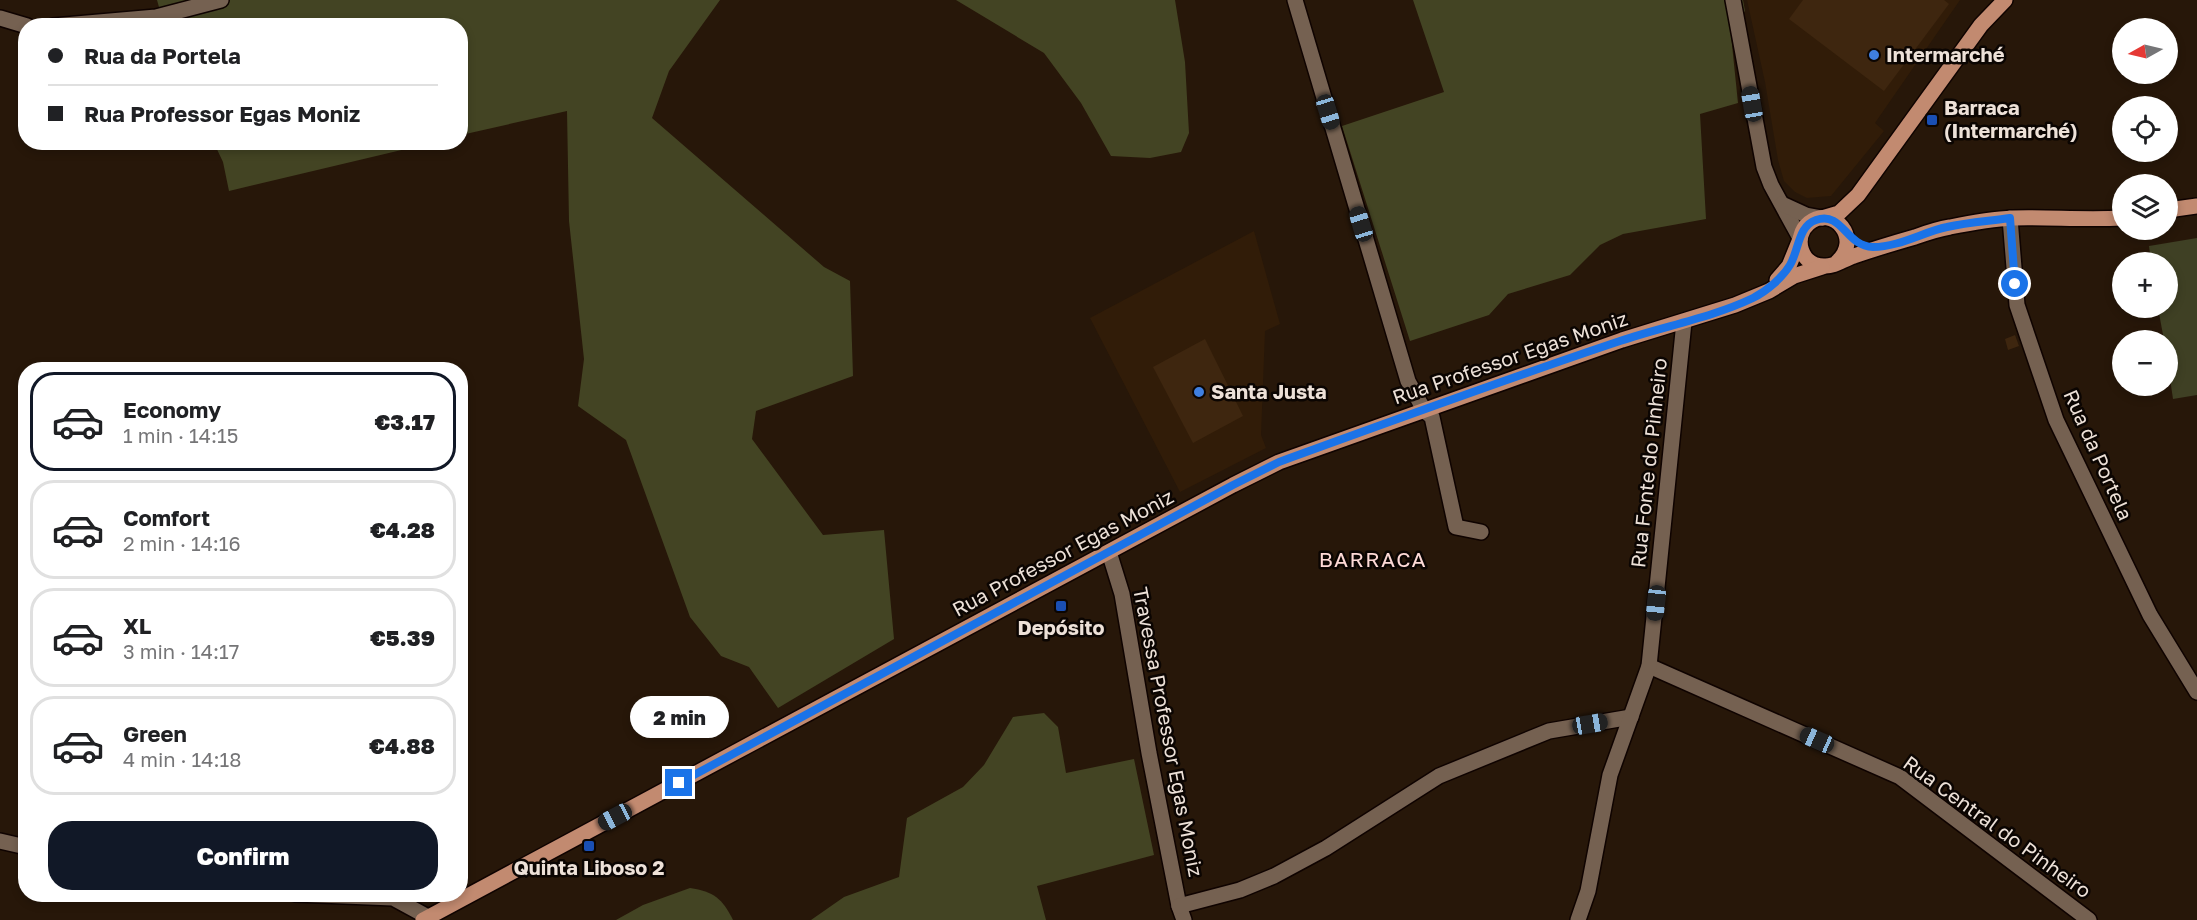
<!DOCTYPE html>
<html lang="en">
<head>
<meta charset="utf-8">
<style>
  body { margin:0; font-family:"Golos Text",sans-serif; background:#f6f6f6; color:#202124; height:100vh; display:flex; flex-direction:column; font-size:22px; white-space:nowrap }
  * { box-sizing:border-box; margin:0 }
  p { font-size:20px; color:#757577 }
  .icon { flex:none; width:33px; height:33px; fill:none; stroke:currentColor; stroke-width:2; stroke-linecap:round; stroke-linejoin:round }
  .map { position:relative; flex:1; overflow:hidden }
  .side { position:absolute; left:18px; top:362px; width:450px; height:540px; display:flex; flex-direction:column; background:#fff; border-radius:24px; box-shadow:0 3px 9px #0003 }
  .side>* { flex:none }
  .hud { position:absolute; left:18px; top:18px; width:450px; height:132px; border-radius:24px; box-shadow:0 3px 9px #0003; display:grid; align-content:center; height:132px; padding:0 30px; background:#fff }
  .needle { width:39px; rotate:262deg }
  .fabs { position:absolute; left:2112px; top:18px; display:grid; gap:12px }
  .fabs a { display:grid; place-items:center; width:66px; height:66px; border-radius:50%; background:#fff; box-shadow:0 3px 9px #0003; font-size:30px }
  .end { position:absolute; width:27px; height:27px; margin:-14px; border:8px solid #1a73e8; background:#fff; box-shadow:0 0 0 3px #fff }
  .from { border-radius:50% }
  .bubble { position:absolute; height:42px; border-radius:21px; background:#fff; box-shadow:0 3px 9px #0003; font-size:20px; font-weight:800; line-height:42px; text-align:center }
  .car { position:absolute; width:18px; height:36px; margin:-18px -9px; border-radius:8px; box-shadow:0 0 4px 2px #0007; background:linear-gradient(#222 24%,#8ab4d8 0 40%,#222 0 76%,#8ab4d8 0 86%,#222 0) }
  .hud b { display:flex; align-items:center; gap:21px; height:57px; font-size:22px }
  .hud b+b { border-top:2px solid #e0e0e0 }
  .hud i { width:15px; height:15px; background:#202124 }
  ul { padding:10px 0 0; list-style:none }
  li { display:flex; align-items:center; gap:18px; height:99px; margin:0 12px 9px; padding:0 18px; border:3px solid #e0e0e0; border-radius:24px }
  li div { flex:1 }
  li b { display:block; font-size:22px }
  li em { font-style:normal; font-weight:800 }
  li.active { border-color:#111827 }
  li>.icon { width:54px; height:54px; stroke-width:1.5 }
  .action { display:flex; gap:12px; margin-top:auto; padding:12px 30px }
  .action a { flex:1; height:69px; border-radius:24px; background:#111827; color:#fff; font-size:24px; font-weight:800; line-height:69px; text-align:center }
  .map>svg:first-child { display:block }
  .built { fill:#311c08 }
  .green { fill:#3f4024 }
  .forest { fill:#434423 }
  .building { fill:#3e260f }
  .lines { fill:none; stroke-linecap:round; stroke-linejoin:round }
  .minor-casing { stroke:#0f0300; stroke-width:18 }
  .major-casing { stroke:#0f0300; stroke-width:18 }
  .minor { stroke:#756151; stroke-width:15 }
  .major { stroke:#c28a70; stroke-width:15 }
  .route { stroke:#1a73e8; stroke-width:8 }
  .shop-dot { fill:#3f7fe0; stroke:#0b0502; stroke-width:2 }
  .transit-dot { fill:#1a4fb4; stroke:#0b0502; stroke-width:2 }
  .labels { text-anchor:middle; stroke-width:5; stroke-linejoin:round; paint-order:stroke }
  .poi-label { font-size:20px; font-weight:bold; fill:#ede1d8; stroke:#0b0502; text-anchor:start }
  .street-label { font-size:20px; fill:#ede1d8; stroke:#0b0502 }
  .neighbourhood-label { font-size:21px; letter-spacing:1.5px; fill:#fdd9d6; stroke:#0b0502 }
</style>
</head>
<body>
<div class="map">
<svg width="2197" height="920" viewBox="0 0 2197 920">
  <rect width="100%" height="100%" fill="#271709"/>
  <g class="built">
    <path d="M 1747,0 L 1960,0 L 1875,123 L 1884,131 L 1831,196 L 1807,198 L 1795,192 L 1784,181 L 1778,160 L 1765,82 Z"/>
    <path d="M 1254,231 L 1280,324 L 1265,331 L 1261,435 L 1266,448 L 1180,492 L 1090,318 Z"/>
  </g>
  <path class="green" d="M 2197,238 L 2197,395 L 2173,399 L 2168,365 L 2168,340 L 2164,340 L 2158,308 L 2168,308 L 2168,262 L 2151,262 L 2149,246 Z"/>
  <g class="forest">
    <path d="M 157,0 L 720,0 L 669,71 L 652,118 L 824,267 L 850,281 L 853,376 L 756,411 L 752,439 L 823,535 L 884,530 L 894,639 L 778,708 L 749,667 L 721,656 L 690,617 L 626,440 L 578,406 L 584,359 L 569,221 L 567,111 L 461,135 L 460,26 L 164,25 Z"/>
    <path d="M 956,0 L 1175,0 L 1185,62 L 1189,133 L 1181,152 L 1150,158 L 1111,156 L 1081,103 L 1044,53 Z"/>
    <path d="M 1413,0 L 1743,0 L 1745,11 L 1731,35 L 1738,103 L 1700,114 L 1706,219 L 1623,234 L 1600,245 L 1570,275 L 1508,294 L 1489,315 L 1410,341 L 1342,126 L 1444,92 Z"/>
    <path d="M 214,143 L 431,143 L 229,191 L 223,162 Z"/>
    <path d="M 1044,713 L 1058,727 L 1066,773 L 1134,759 L 1154,855 L 1037,886 L 1046,920 L 811,920 L 844,897 L 899,877 L 907,818 L 963,787 L 984,765 L 1013,717 Z"/>
    <path d="M 690,888 C 714,892 722,898 733,920 L 616,920 L 643,905 Z"/>
  </g>
  <g class="building">
    <path d="M 1803,0 L 1944,0 L 1949,4 L 1884,91 L 1789,19 Z"/>
    <path d="M 2015,335 L 2019,346 L 2008,350 L 2005,339 Z"/>
    <path d="M 1205,339 L 1243,416 L 1193,443 L 1153,367 Z"/>
  </g>
  <g class="lines">
    <g class="minor-casing">
      <g id="minor">
        <path d="M 1295,0 L 1408,381 L 1424,410 L 1432,417 L 1456,527 L 1481,532"/>
        <path d="M 1733,0 L 1764,167 L 1771,185 L 1800,238"/>
        <path d="M 0,18 L 27,26"/>
        <path d="M 53,26 L 156,17 L 221,0"/>
        <path d="M 1782,204 L 1806,215 L 1822,218"/>
        <path d="M 2010,218 L 2017,305 L 2056,420 L 2150,615 L 2197,692"/>
        <path d="M 1109,552 L 1122,594 L 1149,753 L 1179,906 L 1184,920"/>
        <path d="M 1649,666 L 1900,777 L 2089,920"/>
        <path d="M 0,841 L 26,847"/>
        <path d="M 295,894 L 393,898 L 428,917"/>
        <path d="M 1179,906 L 1240,890 L 1274,876 L 1326,848 L 1439,776 L 1549,731 L 1631,717"/>
        <path d="M 1578,920 L 1588,891 L 1610,775 L 1649,666 L 1684,322"/>
      </g>
    </g>
    <g class="major-casing">
      <g id="major">
        <path d="M 2168,210 L 2197,206"/>
        <path d="M 1822,218 L 1839,213 L 1858,195 L 1981,25 L 2005,0"/>
        <path d="M 1837,262 C 1863,239 1833,204 1809,223 C 1792,237 1801,266 1824,266 C 1834,267 1844,259 1854,256 C 1874,249 1894,243 1915,237 C 1926,233 1938,229 1950,227 C 1970,223 1992,219 2013,218 C 2049,217 2086,220 2122,218"/>
        <path d="M 1777,280 L 1789,266 L 1800,239"/>
        <path d="M 423,920 L 1233,485 L 1279,462 L 1622,340 L 1735,305 L 1769,291 L 1794,276 L 1822,267"/>
      </g>
    </g>
    <use href="#minor" class="minor"/>
    <use href="#major" class="major"/>
  </g>
  <g class="lines">
    <path class="route" d="M 679,783 L 1233,485 L 1279,462 C 1392,421 1506,379 1620,341 C 1664,326 1711,318 1753,298 C 1767,291 1782,278 1790,265 C 1799,250 1798,226 1816,220 C 1843,211 1845,246 1873,247 C 1899,247 1923,232 1947,227 C 1968,222 1990,221 2010,218 L 2015,284"/>
  </g>
  <g class="shop-dot">
    <circle cx="1874" cy="55" r="6"/>
    <circle cx="1199" cy="392" r="6"/>
  </g>
  <g class="transit-dot">
    <rect x="1926" y="114" width="12" height="12" rx="3"/>
    <rect x="1055" y="600" width="12" height="12" rx="3"/>
    <rect x="583" y="840" width="12" height="12" rx="3"/>
  </g>
  <g class="labels">
    <g class="poi-label">
      <text x="1886" y="62">Intermarché</text>
      <text x="1944" y="115">Barraca<tspan x="1944" dy="23">(Intermarché)</tspan></text>
      <text x="1211" y="399">Santa Justa</text>
      <text x="1061" y="635" text-anchor="middle">Depósito</text>
      <text x="589" y="875" text-anchor="middle">Quinta Liboso 2</text>
    </g>
    <g class="street-label">
      <text transform="translate(1510 358) rotate(-19)" y="7">Rua Professor Egas Moniz</text>
      <text transform="translate(2098 455) rotate(66)" y="7">Rua da Portela</text>
      <text transform="translate(1649 463) rotate(-84)" y="7">Rua Fonte do Pinheiro</text>
      <text transform="translate(1063 553) rotate(-28)" y="7">Rua Professor Egas Moniz</text>
      <text transform="translate(1168 732) rotate(79)" y="7">Travessa Professor Egas Moniz</text>
      <text transform="translate(1997 827) rotate(36)" y="7">Rua Central do Pinheiro</text>
    </g>
    <g class="neighbourhood-label">
      <text x="1373" y="567">BARRACA</text>
    </g>
  </g>
</svg>
<div class="fabs">
<a><svg class="needle" viewBox="-14 -14 28 28"><path d="M0-13l5 13h-10z" fill="#e53935"/><path d="M0 13l5-13h-10z" fill="#757577"/></svg></a>
<a><svg class="icon" aria-label="locate" viewBox="0 0 24 24"><circle cx="12" cy="12" r="6"/><path d="M12 2v4M12 18v4M2 12h4M18 12h4"/></svg></a>
<a><svg class="icon" aria-label="layers" viewBox="0 0 24 24"><path d="M12 4l9 5-9 5-9-5zM3 14l9 5 9-5"/></svg></a>
<a>+</a>
<a>−</a>
</div>
<i class="end from" style="left:2015px;top:284px"></i>
<i class="end" style="left:679px;top:783px"></i>
<div class="bubble" style="left:630px;top:696px;width:99px">2 min</div>
<i class="car" style="left:1752px;top:104px;rotate:350deg"></i>
<i class="car" style="left:1328px;top:112px;rotate:163deg"></i>
<i class="car" style="left:1361px;top:224px;rotate:343deg"></i>
<i class="car" style="left:1656px;top:603px;rotate:186deg"></i>
<i class="car" style="left:1590px;top:724px;rotate:80deg"></i>
<i class="car" style="left:1817px;top:740px;rotate:294deg"></i>
<i class="car" style="left:615px;top:817px;rotate:242deg"></i>
<div class="hud">
<b><i class="from"></i>Rua da Portela</b>
<b><i></i>Rua Professor Egas Moniz</b>
</div>
<section class="side">
<ul>
<li class="active"><svg class="icon" aria-label="car" viewBox="0 0 24 24"><path d="M5 17H2v-5l4-1 3-4h7l3 4 3 1v5h-3M9 17h6M6 11h13"/><circle cx="7" cy="17" r="2"/><circle cx="17" cy="17" r="2"/></svg><div><b>Economy</b><p>1 min · 14:15</p></div><em>€3.17</em></li>
<li><svg class="icon" aria-label="car" viewBox="0 0 24 24"><path d="M5 17H2v-5l4-1 3-4h7l3 4 3 1v5h-3M9 17h6M6 11h13"/><circle cx="7" cy="17" r="2"/><circle cx="17" cy="17" r="2"/></svg><div><b>Comfort</b><p>2 min · 14:16</p></div><em>€4.28</em></li>
<li><svg class="icon" aria-label="car" viewBox="0 0 24 24"><path d="M5 17H2v-5l4-1 3-4h7l3 4 3 1v5h-3M9 17h6M6 11h13"/><circle cx="7" cy="17" r="2"/><circle cx="17" cy="17" r="2"/></svg><div><b>XL</b><p>3 min · 14:17</p></div><em>€5.39</em></li>
<li><svg class="icon" aria-label="car" viewBox="0 0 24 24"><path d="M5 17H2v-5l4-1 3-4h7l3 4 3 1v5h-3M9 17h6M6 11h13"/><circle cx="7" cy="17" r="2"/><circle cx="17" cy="17" r="2"/></svg><div><b>Green</b><p>4 min · 14:18</p></div><em>€4.88</em></li>
</ul>
<div class="action"><a>Confirm</a></div>
</section>
</div>
</body>
</html>
